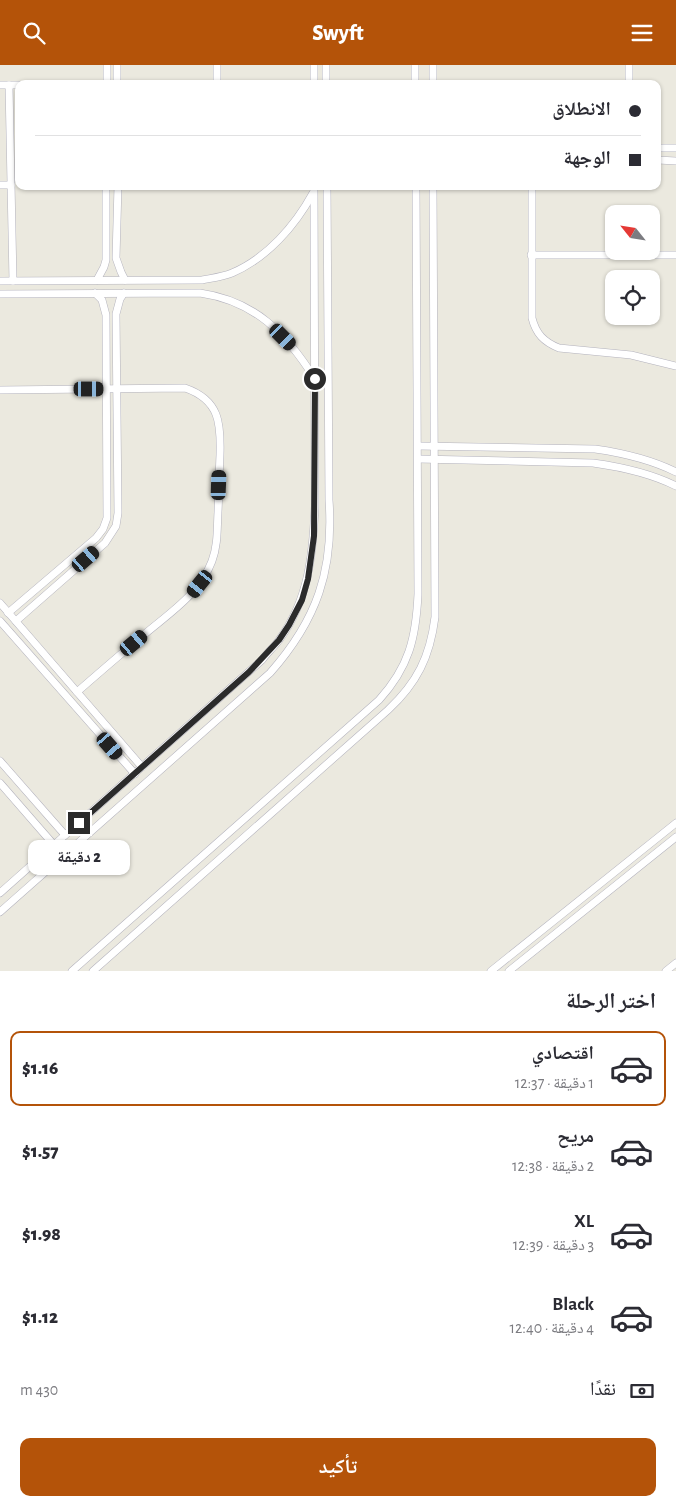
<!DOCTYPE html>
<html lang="ar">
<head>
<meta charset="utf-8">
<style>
  body { margin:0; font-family:"Alegreya Sans","Noto Naskh Arabic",sans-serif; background:#f2f2f3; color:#2b2b33; direction:rtl; height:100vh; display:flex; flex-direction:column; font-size:19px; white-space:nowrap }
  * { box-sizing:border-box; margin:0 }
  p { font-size:16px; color:#7c7c81 }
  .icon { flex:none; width:28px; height:28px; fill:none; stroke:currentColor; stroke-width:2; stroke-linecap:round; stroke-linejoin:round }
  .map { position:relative; height:906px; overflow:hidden; direction:ltr }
  .sheet { display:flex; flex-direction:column; background:#fff; flex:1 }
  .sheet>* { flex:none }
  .guide { position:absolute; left:15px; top:15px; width:646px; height:110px; border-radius:10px; box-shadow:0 1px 4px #0004; direction:rtl; display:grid; align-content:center; height:110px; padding:0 20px; background:#fff }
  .needle { width:32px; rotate:300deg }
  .tools { position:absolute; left:605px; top:140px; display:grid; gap:10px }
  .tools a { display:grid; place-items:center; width:55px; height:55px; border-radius:10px; background:#fff; box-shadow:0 1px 4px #0004; font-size:25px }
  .end { position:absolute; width:22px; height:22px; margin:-11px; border:6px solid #2b2b2b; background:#fff; box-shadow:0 0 0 2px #fff }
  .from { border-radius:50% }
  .bubble { position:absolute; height:35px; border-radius:10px; background:#fff; box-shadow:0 1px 4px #0004; font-size:16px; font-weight:800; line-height:35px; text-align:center; direction:rtl }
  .car { position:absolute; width:15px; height:30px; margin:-15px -8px; border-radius:6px; box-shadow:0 0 4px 1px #0007; background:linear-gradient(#222 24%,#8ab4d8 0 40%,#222 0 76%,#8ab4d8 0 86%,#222 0) }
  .guide b { display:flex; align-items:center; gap:18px; height:48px; font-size:19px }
  .guide b+b { border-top:1px solid #e1e1e2 }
  .guide i { width:12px; height:12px; background:#2b2b33 }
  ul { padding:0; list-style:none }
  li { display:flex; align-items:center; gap:15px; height:75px; margin:0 10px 8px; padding:0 10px; border:2px solid transparent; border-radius:10px }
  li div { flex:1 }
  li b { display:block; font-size:19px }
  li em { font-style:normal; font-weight:800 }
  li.on { border-color:#b45309 }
  li>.icon { width:45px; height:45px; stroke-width:1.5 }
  h2 { padding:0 20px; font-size:22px; line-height:60px }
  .pay { display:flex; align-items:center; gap:12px; height:55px; padding:0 20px; font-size:19px }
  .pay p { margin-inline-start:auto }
  .button { display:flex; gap:10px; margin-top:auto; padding:10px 20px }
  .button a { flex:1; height:58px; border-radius:10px; background:#b45309; color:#fff; font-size:20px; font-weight:800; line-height:58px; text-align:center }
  header { display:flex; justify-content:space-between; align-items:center; height:65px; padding:0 20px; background:#b45309; color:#fff; font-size:22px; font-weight:800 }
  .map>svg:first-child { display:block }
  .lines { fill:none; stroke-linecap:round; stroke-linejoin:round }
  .minor-casing { stroke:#b3b2bd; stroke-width:8 }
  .minor { stroke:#fff; stroke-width:7 }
  .route { stroke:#2b2b2b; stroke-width:6 }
</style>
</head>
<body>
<header><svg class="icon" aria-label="menu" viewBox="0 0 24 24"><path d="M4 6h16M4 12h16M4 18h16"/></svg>Swyft<svg class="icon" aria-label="search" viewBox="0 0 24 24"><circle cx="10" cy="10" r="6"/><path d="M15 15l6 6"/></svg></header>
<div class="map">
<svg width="676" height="906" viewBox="0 0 676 906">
  <rect width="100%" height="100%" fill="#ebe9df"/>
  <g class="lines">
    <g class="minor-casing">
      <g id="minor">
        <path d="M 107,0 L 107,19"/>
        <path d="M 117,0 L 117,19"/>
        <path d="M 217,0 L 217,19"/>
        <path d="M 314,0 L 314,19"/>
        <path d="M 326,0 L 326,19"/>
        <path d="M 415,0 L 415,19"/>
        <path d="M 433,0 L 433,19"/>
        <path d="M 629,0 L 629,19"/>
        <path d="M 0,20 L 19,20"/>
        <path d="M 9,20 L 13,216"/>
        <path d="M 658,83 L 676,83"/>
        <path d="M 658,95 L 676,96"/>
        <path d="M 0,120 L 11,120"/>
        <path d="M 118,121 L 116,193 L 121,207 L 125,215"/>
        <path d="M 532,121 L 532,253 C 536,269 544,277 559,283 L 631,290 L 676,301"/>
        <path d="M 531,190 L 676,190"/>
        <path d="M 97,215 L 104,202 L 106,195 L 106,121"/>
        <path d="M 0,216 L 202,215 C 212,213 222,212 232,208 C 267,193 295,161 313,128"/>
        <path d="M 0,229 L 200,228 C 255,236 286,268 315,314"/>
        <path d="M 0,325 L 185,323 C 220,335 221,359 220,390 C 219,409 219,428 218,447 C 217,464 218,480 212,496 C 200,528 171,547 146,568 C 123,587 100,607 77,627"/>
        <path d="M 418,381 L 595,384 C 623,388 650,394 676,407"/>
        <path d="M 418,394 L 593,398 C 622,402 650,408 676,421"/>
        <path d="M 0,538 L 142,702"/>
        <path d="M 8,548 L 96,473 L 103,464 L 107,453 L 106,250 L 102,235 L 95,228"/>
        <path d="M 0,556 L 135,709"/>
        <path d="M 16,556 L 105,478 L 116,461 L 118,448 L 116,249 L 120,234 L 124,228"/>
        <path d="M 0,696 L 65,770"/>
        <path d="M 0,718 L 54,780"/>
        <path d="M 0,828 L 262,595 C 267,588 274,582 279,575 C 309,535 313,488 315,441 L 314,121"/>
        <path d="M 0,847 L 270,608 C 317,555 334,505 329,435 L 327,121"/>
        <path d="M 72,906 L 379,635 C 409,602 416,573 418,529 L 416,121"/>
        <path d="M 93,906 L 388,645 C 417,618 430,592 435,552 L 433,121"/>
        <path d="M 491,906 L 676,758"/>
        <path d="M 509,906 L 676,772"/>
        <path d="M 666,906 L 676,898"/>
      </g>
    </g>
    <use href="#minor" class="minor"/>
  </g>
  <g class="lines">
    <path class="route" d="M 79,758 L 249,607 L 279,575 L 289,560 L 302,535 L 308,514 L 314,471 L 315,314"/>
  </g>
</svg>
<div class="tools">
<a><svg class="needle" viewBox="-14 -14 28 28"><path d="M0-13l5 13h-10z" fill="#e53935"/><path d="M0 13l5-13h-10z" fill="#7c7c81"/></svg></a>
<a><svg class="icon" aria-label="locate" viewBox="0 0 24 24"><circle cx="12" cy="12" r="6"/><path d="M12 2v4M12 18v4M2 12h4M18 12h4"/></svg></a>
</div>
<i class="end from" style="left:315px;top:314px"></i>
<i class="end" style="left:79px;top:758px"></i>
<div class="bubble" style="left:28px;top:775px;width:102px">2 دقيقة</div>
<i class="car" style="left:283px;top:272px;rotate:135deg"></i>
<i class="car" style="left:89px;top:324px;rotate:90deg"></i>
<i class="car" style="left:219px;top:420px;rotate:2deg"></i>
<i class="car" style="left:86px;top:494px;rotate:49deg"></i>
<i class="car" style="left:200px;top:519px;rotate:219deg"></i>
<i class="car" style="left:134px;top:578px;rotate:50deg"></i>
<i class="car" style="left:110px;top:681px;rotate:139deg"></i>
<div class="guide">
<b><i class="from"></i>الانطلاق</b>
<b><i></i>الوجهة</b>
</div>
</div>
<section class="sheet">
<h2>اختر الرحلة</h2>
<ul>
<li class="on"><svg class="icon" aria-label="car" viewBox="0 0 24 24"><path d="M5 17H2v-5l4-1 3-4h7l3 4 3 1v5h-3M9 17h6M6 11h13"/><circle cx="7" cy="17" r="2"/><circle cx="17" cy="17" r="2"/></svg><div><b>اقتصادي</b><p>1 دقيقة · 12:37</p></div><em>$1.16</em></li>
<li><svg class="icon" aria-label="car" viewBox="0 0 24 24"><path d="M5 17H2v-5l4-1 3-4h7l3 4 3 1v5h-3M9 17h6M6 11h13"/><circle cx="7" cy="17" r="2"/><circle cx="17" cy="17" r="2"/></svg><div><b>مريح</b><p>2 دقيقة · 12:38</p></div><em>$1.57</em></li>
<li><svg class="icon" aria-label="car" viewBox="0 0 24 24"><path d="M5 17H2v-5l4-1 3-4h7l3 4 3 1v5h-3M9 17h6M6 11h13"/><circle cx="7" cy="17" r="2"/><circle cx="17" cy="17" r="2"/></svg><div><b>XL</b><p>3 دقيقة · 12:39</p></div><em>$1.98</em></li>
<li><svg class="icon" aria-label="car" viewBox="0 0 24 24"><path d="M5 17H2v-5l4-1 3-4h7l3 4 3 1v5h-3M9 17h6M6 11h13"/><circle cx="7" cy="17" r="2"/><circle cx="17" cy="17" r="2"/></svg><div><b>Black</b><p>4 دقيقة · 12:40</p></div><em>$1.12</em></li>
</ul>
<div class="pay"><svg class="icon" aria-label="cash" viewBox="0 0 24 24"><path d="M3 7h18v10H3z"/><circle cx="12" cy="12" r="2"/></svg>نقدًا<p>430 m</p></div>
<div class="button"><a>تأكيد</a></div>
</section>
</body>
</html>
